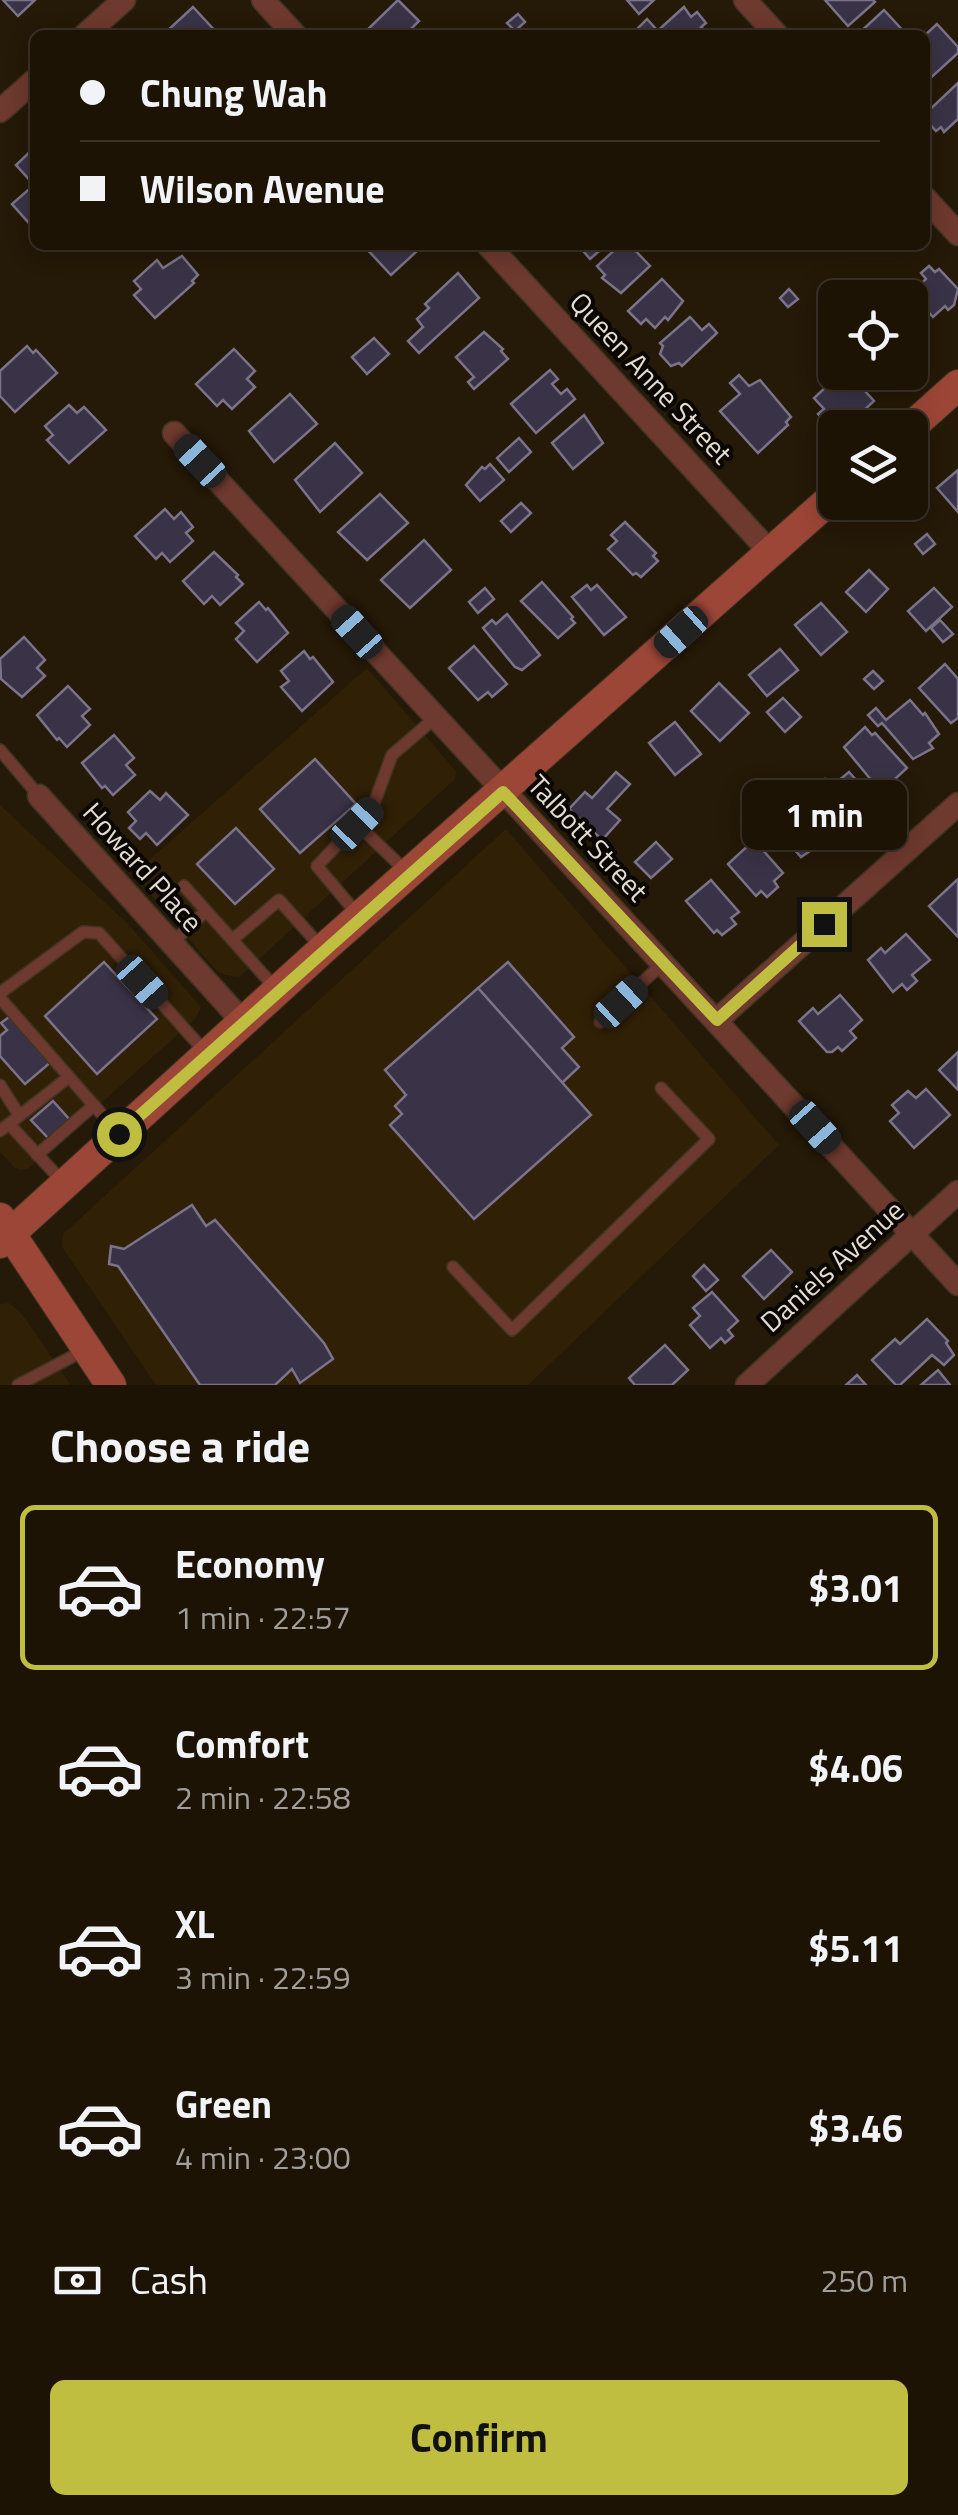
<!DOCTYPE html>
<html lang="en">
<head>
<meta charset="utf-8">
<style>
  body { margin:0; font-family:"Titillium Web",sans-serif; background:#251c0f; color:#f1f3f6; height:100vh; display:flex; flex-direction:column; font-size:38px; white-space:nowrap }
  * { box-sizing:border-box; margin:0 }
  p { font-size:32px; color:#a09e9a }
  .icon { flex:none; width:55px; height:55px; fill:none; stroke:currentColor; stroke-width:2; stroke-linecap:round; stroke-linejoin:round }
  .map { position:relative; height:1385px; overflow:hidden }
  .side { display:flex; flex-direction:column; background:#1c1305; flex:1 }
  .side>* { flex:none }
  .banner { position:absolute; left:30px; top:30px; width:900px; height:220px; border-radius:15px; box-shadow:0 5px 25px #0003,0 0 0 2px #3a3227; display:grid; align-content:center; height:220px; padding:0 50px; background:#1c1305 }
  .tools { position:absolute; left:818px; top:280px; display:grid; gap:20px }
  .tools a { display:grid; place-items:center; width:110px; height:110px; border-radius:15px; background:#1c1305; box-shadow:0 5px 25px #0003,0 0 0 2px #3a3227; font-size:50px }
  .end { position:absolute; width:45px; height:45px; margin:-22px; border:12px solid #c0be40; background:#111; box-shadow:0 0 0 5px #111 }
  .from { border-radius:50% }
  .bubble { position:absolute; height:70px; border-radius:15px; background:#1c1305; box-shadow:0 5px 25px #0003,0 0 0 2px #3a3227; font-size:32px; font-weight:700; line-height:70px; text-align:center }
  .car { position:absolute; width:30px; height:60px; margin:-30px -15px; border-radius:12px; box-shadow:0 0 8px 2px #0007; background:linear-gradient(#222 24%,#8ab4d8 0 40%,#222 0 76%,#8ab4d8 0 86%,#222 0) }
  .banner b { display:flex; align-items:center; gap:35px; height:95px; font-size:38px }
  .banner b+b { border-top:2px solid #3a3227 }
  .banner i { width:25px; height:25px; background:#f1f3f6 }
  ul { padding:0; list-style:none }
  li { display:flex; align-items:center; gap:30px; height:165px; margin:0 20px 15px; padding:0 30px; border:5px solid transparent; border-radius:15px }
  li div { flex:1 }
  li b { display:block; font-size:38px }
  li em { font-style:normal; font-weight:700 }
  li.current { border-color:#c0be40 }
  li>.icon { width:90px; height:90px; stroke-width:1.5 }
  h2 { padding:0 50px; font-size:45px; line-height:120px }
  .pay { display:flex; align-items:center; gap:25px; height:110px; padding:0 50px; font-size:38px }
  .pay p { margin-inline-start:auto }
  .cta { display:flex; gap:20px; margin-top:auto; padding:20px 50px }
  .cta a { flex:1; height:115px; border-radius:15px; background:#c0be40; color:#111; font-size:40px; font-weight:700; line-height:115px; text-align:center }
  .map>svg:first-child { display:block }
  .built { fill:#302006 }
  .building { fill:#3a3347; stroke:#7b738a; stroke-width:2.5 }
  .lines { fill:none; stroke-linecap:round; stroke-linejoin:round }
  .lane-casing { stroke:#403423; stroke-width:14 }
  .street-casing { stroke:#403423; stroke-width:25 }
  .secondary-casing { stroke:#403423; stroke-width:32 }
  .lane { stroke:#6e392e; stroke-width:11 }
  .street { stroke:#6e392e; stroke-width:22 }
  .secondary { stroke:#9c4637; stroke-width:30 }
  .route { stroke:#c0be40; stroke-width:12 }
  .labels { text-anchor:middle; stroke-width:8; stroke-linejoin:round; paint-order:stroke }
  .street-label { font-size:28px; fill:#e5ddd2; stroke:#0a0602 }
</style>
</head>
<body>
<div class="map">
<svg width="958" height="1385" viewBox="0 0 958 1385">
  <rect width="100%" height="100%" fill="#251907"/>
  <g class="built">
    <path d="M 367,668 L 456,771 L 455,779 L 245,972 L 239,977 L 224,975 L 214,968 L 133,874 Z"/>
    <path d="M 0,805 L 129,925 L 201,1007 L 195,1019 L 28,1169 L 21,1170 L 15,1168 L 0,1152 Z"/>
    <path d="M 506,829 L 779,1145 L 528,1385 L 156,1385 L 62,1247 L 63,1234 Z"/>
    <path d="M 9,1303 L 22,1314 L 71,1385 L 0,1385 L 0,1304 Z"/>
  </g>
  <g class="building">
    <path d="M 3,0 L 35,0 L 18,16 Z"/>
    <path d="M 398,0 L 419,21 L 405,35 L 362,35 Z"/>
    <path d="M 627,0 L 654,0 L 639,14 Z"/>
    <path d="M 825,0 L 873,0 L 875,2 L 848,26 Z"/>
    <path d="M 193,7 L 219,35 L 169,35 L 166,32 Z"/>
    <path d="M 684,7 L 691,17 L 697,12 L 706,23 L 701,27 L 709,35 L 653,35 Z"/>
    <path d="M 884,10 L 907,35 L 857,35 Z"/>
    <path d="M 518,14 L 525,22 L 515,31 L 507,23 Z"/>
    <path d="M 647,19 L 656,29 L 650,35 L 642,35 L 637,29 Z"/>
    <path d="M 937,24 L 958,47 L 958,53 L 925,83 L 925,35 Z"/>
    <path d="M 958,83 L 958,119 L 944,132 L 941,127 L 936,131 L 925,119 L 925,114 Z"/>
    <path d="M 34,148 L 35,149 L 35,230 L 12,204 L 34,185 L 16,165 Z"/>
    <path d="M 363,245 L 411,245 L 417,251 L 391,275 Z"/>
    <path d="M 578,245 L 606,245 L 590,259 Z"/>
    <path d="M 620,245 L 630,245 L 650,266 L 621,293 L 602,278 L 605,275 L 597,266 Z"/>
    <path d="M 182,256 L 198,275 L 192,281 L 194,283 L 155,318 L 134,295 L 141,289 L 134,281 L 157,260 L 163,268 Z"/>
    <path d="M 929,266 L 935,272 L 939,269 L 958,289 L 954,305 L 948,310 L 945,306 L 933,317 L 911,293 L 926,279 L 921,273 Z"/>
    <path d="M 458,273 L 479,298 L 419,353 L 408,341 L 423,327 L 417,319 L 429,308 L 425,304 Z"/>
    <path d="M 662,279 L 683,301 L 668,320 L 665,317 L 655,328 L 646,319 L 641,324 L 628,311 Z"/>
    <path d="M 789,289 L 798,299 L 788,307 L 780,298 Z"/>
    <path d="M 690,317 L 702,330 L 709,324 L 717,333 L 682,366 L 679,363 L 671,366 L 660,354 L 663,346 L 660,343 Z"/>
    <path d="M 484,332 L 503,349 L 501,351 L 508,359 L 474,389 L 468,382 L 474,377 L 456,357 Z"/>
    <path d="M 374,338 L 389,354 L 367,374 L 352,357 Z"/>
    <path d="M 27,346 L 33,353 L 36,350 L 57,373 L 15,412 L 0,396 L 0,371 Z"/>
    <path d="M 234,349 L 255,371 L 247,379 L 255,387 L 232,409 L 223,400 L 217,406 L 196,384 Z"/>
    <path d="M 550,370 L 558,379 L 552,384 L 561,394 L 567,389 L 575,399 L 536,433 L 511,404 Z"/>
    <path d="M 833,371 L 849,386 L 855,380 L 874,401 L 845,428 L 835,428 L 835,433 L 818,414 L 824,409 L 814,398 L 826,387 L 821,382 Z"/>
    <path d="M 739,375 L 749,386 L 760,380 L 791,417 L 786,422 L 788,425 L 758,453 L 720,411 L 740,394 L 730,383 Z"/>
    <path d="M 290,394 L 317,424 L 274,462 L 249,431 Z"/>
    <path d="M 69,405 L 77,413 L 84,407 L 106,430 L 69,463 L 47,440 L 53,435 L 45,426 Z"/>
    <path d="M 584,415 L 603,443 L 573,469 L 552,443 Z"/>
    <path d="M 519,438 L 531,452 L 509,472 L 497,458 Z"/>
    <path d="M 335,443 L 362,473 L 320,512 L 295,480 Z"/>
    <path d="M 490,464 L 504,480 L 480,501 L 466,485 L 482,467 L 485,469 Z"/>
    <path d="M 958,470 L 958,512 L 937,488 Z"/>
    <path d="M 380,494 L 408,523 L 367,560 L 338,532 Z"/>
    <path d="M 521,503 L 531,513 L 511,532 L 501,521 Z"/>
    <path d="M 165,509 L 174,519 L 181,512 L 193,527 L 186,533 L 193,541 L 170,562 L 162,553 L 156,559 L 135,536 Z"/>
    <path d="M 625,522 L 656,553 L 653,556 L 658,561 L 641,577 L 636,573 L 633,575 L 608,549 L 617,541 L 611,535 Z"/>
    <path d="M 927,534 L 935,544 L 923,554 L 915,544 Z"/>
    <path d="M 424,540 L 451,570 L 410,608 L 381,580 Z"/>
    <path d="M 214,552 L 238,575 L 236,577 L 243,584 L 220,605 L 212,596 L 204,604 L 183,581 Z"/>
    <path d="M 869,570 L 888,589 L 866,612 L 846,592 Z"/>
    <path d="M 542,582 L 573,617 L 571,619 L 575,623 L 558,638 L 521,601 Z"/>
    <path d="M 587,585 L 591,590 L 597,585 L 626,617 L 604,635 L 572,597 Z"/>
    <path d="M 485,588 L 494,599 L 478,613 L 469,602 Z"/>
    <path d="M 934,588 L 952,607 L 926,631 L 908,611 Z"/>
    <path d="M 259,602 L 266,610 L 268,608 L 288,633 L 257,662 L 236,639 L 244,631 L 236,623 Z"/>
    <path d="M 821,603 L 847,632 L 821,655 L 795,625 Z"/>
    <path d="M 507,614 L 540,655 L 522,670 L 515,667 L 483,628 L 492,620 L 496,624 Z"/>
    <path d="M 940,620 L 953,634 L 943,642 L 931,628 Z"/>
    <path d="M 24,637 L 45,660 L 37,668 L 45,676 L 22,697 L 1,679 L 0,659 Z"/>
    <path d="M 474,646 L 507,684 L 492,697 L 488,692 L 478,700 L 449,668 Z"/>
    <path d="M 780,649 L 798,670 L 767,696 L 749,675 Z"/>
    <path d="M 304,651 L 310,659 L 313,657 L 333,682 L 302,711 L 281,687 L 289,681 L 281,671 Z"/>
    <path d="M 945,664 L 958,679 L 958,718 L 951,723 L 919,688 Z"/>
    <path d="M 873,671 L 883,681 L 874,689 L 864,679 Z"/>
    <path d="M 719,683 L 749,713 L 720,741 L 691,711 Z"/>
    <path d="M 68,686 L 90,709 L 82,716 L 90,725 L 67,747 L 59,738 L 57,740 L 37,715 Z"/>
    <path d="M 783,698 L 801,717 L 785,732 L 767,712 Z"/>
    <path d="M 910,700 L 923,715 L 925,713 L 939,734 L 929,743 L 933,748 L 913,759 L 882,723 L 878,726 L 868,715 L 876,708 L 886,720 Z"/>
    <path d="M 675,722 L 701,754 L 675,775 L 649,743 Z"/>
    <path d="M 865,727 L 872,735 L 875,733 L 907,768 L 881,792 L 844,747 Z"/>
    <path d="M 114,735 L 134,758 L 126,765 L 135,775 L 113,795 L 105,786 L 102,788 L 82,763 Z"/>
    <path d="M 315,759 L 356,804 L 300,853 L 260,809 Z"/>
    <path d="M 616,772 L 630,784 L 607,809 L 620,820 L 602,840 L 569,809 L 585,792 L 592,798 Z"/>
    <path d="M 849,772 L 874,800 L 846,824 L 815,787 L 825,779 L 831,787 Z"/>
    <path d="M 150,791 L 160,800 L 166,793 L 188,815 L 157,845 L 146,833 L 140,839 L 129,828 L 136,821 L 128,812 Z"/>
    <path d="M 793,793 L 800,800 L 803,797 L 832,829 L 822,838 L 825,841 L 801,857 L 786,840 L 793,833 L 775,809 Z"/>
    <path d="M 236,828 L 274,869 L 235,904 L 197,864 Z"/>
    <path d="M 754,840 L 783,873 L 774,881 L 778,887 L 767,897 L 761,891 L 756,896 L 728,864 Z"/>
    <path d="M 656,842 L 672,859 L 651,878 L 635,862 Z"/>
    <path d="M 958,879 L 958,937 L 929,906 Z"/>
    <path d="M 711,880 L 739,912 L 731,918 L 736,924 L 722,935 L 717,930 L 714,933 L 686,901 Z"/>
    <path d="M 906,934 L 930,960 L 912,975 L 917,981 L 907,990 L 902,984 L 893,992 L 868,960 L 881,948 L 885,953 Z"/>
    <path d="M 104,962 L 157,1019 L 97,1074 L 45,1016 Z"/>
    <path d="M 508,962 L 574,1037 L 562,1048 L 579,1067 L 562,1083 L 478,988 Z"/>
    <path d="M 478,988 L 591,1115 L 474,1219 L 390,1125 L 402,1114 L 395,1106 L 406,1095 L 385,1070 Z"/>
    <path d="M 840,995 L 862,1020 L 850,1031 L 856,1038 L 842,1051 L 838,1047 L 832,1052 L 827,1052 L 799,1021 L 813,1008 L 818,1014 Z"/>
    <path d="M 9,1017 L 51,1062 L 25,1084 L 0,1056 L 0,1036 L 7,1030 L 1,1023 Z"/>
    <path d="M 958,1052 L 958,1090 L 939,1070 Z"/>
    <path d="M 926,1089 L 950,1115 L 914,1148 L 890,1121 L 899,1113 L 892,1105 L 908,1091 L 916,1098 Z"/>
    <path d="M 53,1101 L 70,1120 L 49,1139 L 31,1120 Z"/>
    <path d="M 192,1205 L 206,1226 L 215,1220 L 324,1343 L 333,1359 L 300,1383 L 292,1369 L 275,1385 L 200,1385 L 118,1266 L 109,1264 L 111,1246 L 124,1249 Z"/>
    <path d="M 771,1250 L 792,1272 L 764,1299 L 743,1276 Z"/>
    <path d="M 704,1265 L 718,1280 L 706,1291 L 693,1276 Z"/>
    <path d="M 712,1292 L 738,1321 L 728,1330 L 733,1336 L 725,1343 L 721,1338 L 710,1348 L 690,1325 L 700,1316 L 693,1308 Z"/>
    <path d="M 927,1319 L 948,1341 L 946,1343 L 954,1355 L 944,1365 L 932,1355 L 900,1385 L 896,1385 L 872,1360 L 895,1339 L 900,1344 Z"/>
    <path d="M 665,1345 L 688,1370 L 672,1385 L 635,1385 L 629,1378 Z"/>
    <path d="M 938,1370 L 950,1385 L 921,1385 Z"/>
    <path d="M 857,1375 L 866,1385 L 846,1385 Z"/>
  </g>
  <g class="lines">
    <g class="lane-casing">
      <g id="lane">
        <path d="M 0,750 L 39,796"/>
        <path d="M 357,824 L 372,809 L 392,755 L 435,718"/>
        <path d="M 184,886 L 278,991"/>
        <path d="M 358,915 L 317,866 L 357,824 L 408,873"/>
        <path d="M 232,940 L 279,900 L 322,948"/>
        <path d="M 172,943 L 206,911"/>
        <path d="M 0,993 L 83,932 L 99,933 L 207,1054"/>
        <path d="M 0,998 L 119,1134"/>
        <path d="M 600,1022 L 663,963"/>
        <path d="M 0,1085 L 19,1115"/>
        <path d="M 9,1124 L 62,1181"/>
        <path d="M 0,1131 L 69,1077"/>
        <path d="M 37,1155 L 94,1105"/>
        <path d="M 453,1267 L 512,1330 L 709,1139 L 661,1088"/>
        <path d="M 18,1385 L 85,1350"/>
      </g>
    </g>
    <g class="street-casing">
      <g id="street">
        <path d="M 263,0 L 295,35"/>
        <path d="M 745,0 L 777,35"/>
        <path d="M 85,35 L 124,0"/>
        <path d="M 0,111 L 35,80"/>
        <path d="M 925,198 L 958,234"/>
        <path d="M 488,245 L 770,552"/>
        <path d="M 174,433 L 958,1284"/>
        <path d="M 39,796 L 243,1022"/>
        <path d="M 717,1020 L 958,804"/>
        <path d="M 747,1385 L 958,1192"/>
      </g>
    </g>
    <g class="secondary-casing">
      <g id="secondary">
        <path d="M 910,428 L 958,385"/>
        <path d="M 0,1218 L 111,1385"/>
        <path d="M 0,1243 L 323,949 L 835,495"/>
      </g>
    </g>
    <use href="#lane" class="lane"/>
    <use href="#street" class="street"/>
    <use href="#secondary" class="secondary"/>
  </g>
  <g class="lines">
    <path class="route" d="M 119,1134 L 503,792 L 717,1020 L 824,924"/>
  </g>
  <g class="labels">
    <g class="street-label">
      <text transform="translate(651 378) rotate(47)" y="10">Queen Anne Street</text>
      <text transform="translate(588 838) rotate(47)" y="10">Talbott Street</text>
      <text transform="translate(143 867) rotate(48)" y="10">Howard Place</text>
      <text transform="translate(832 1266) rotate(-42)" y="10">Daniels Avenue</text>
    </g>
  </g>
</svg>
<div class="tools">
<a><svg class="icon" aria-label="locate" viewBox="0 0 24 24"><circle cx="12" cy="12" r="6"/><path d="M12 2v4M12 18v4M2 12h4M18 12h4"/></svg></a>
<a><svg class="icon" aria-label="layers" viewBox="0 0 24 24"><path d="M12 4l9 5-9 5-9-5zM3 14l9 5 9-5"/></svg></a>
</div>
<i class="end from" style="left:119px;top:1134px"></i>
<i class="end" style="left:824px;top:924px"></i>
<div class="bubble" style="left:742px;top:780px;width:165px">1 min</div>
<i class="car" style="left:200px;top:461px;rotate:317deg"></i>
<i class="car" style="left:357px;top:632px;rotate:318deg"></i>
<i class="car" style="left:681px;top:632px;rotate:228deg"></i>
<i class="car" style="left:357px;top:824px;rotate:44deg"></i>
<i class="car" style="left:142px;top:982px;rotate:138deg"></i>
<i class="car" style="left:621px;top:1002px;rotate:47deg"></i>
<i class="car" style="left:815px;top:1127px;rotate:138deg"></i>
<div class="banner">
<b><i class="from"></i>Chung Wah</b>
<b><i></i>Wilson Avenue</b>
</div>
</div>
<section class="side">
<h2>Choose a ride</h2>
<ul>
<li class="current"><svg class="icon" aria-label="car" viewBox="0 0 24 24"><path d="M5 17H2v-5l4-1 3-4h7l3 4 3 1v5h-3M9 17h6M6 11h13"/><circle cx="7" cy="17" r="2"/><circle cx="17" cy="17" r="2"/></svg><div><b>Economy</b><p>1 min · 22:57</p></div><em>$3.01</em></li>
<li><svg class="icon" aria-label="car" viewBox="0 0 24 24"><path d="M5 17H2v-5l4-1 3-4h7l3 4 3 1v5h-3M9 17h6M6 11h13"/><circle cx="7" cy="17" r="2"/><circle cx="17" cy="17" r="2"/></svg><div><b>Comfort</b><p>2 min · 22:58</p></div><em>$4.06</em></li>
<li><svg class="icon" aria-label="car" viewBox="0 0 24 24"><path d="M5 17H2v-5l4-1 3-4h7l3 4 3 1v5h-3M9 17h6M6 11h13"/><circle cx="7" cy="17" r="2"/><circle cx="17" cy="17" r="2"/></svg><div><b>XL</b><p>3 min · 22:59</p></div><em>$5.11</em></li>
<li><svg class="icon" aria-label="car" viewBox="0 0 24 24"><path d="M5 17H2v-5l4-1 3-4h7l3 4 3 1v5h-3M9 17h6M6 11h13"/><circle cx="7" cy="17" r="2"/><circle cx="17" cy="17" r="2"/></svg><div><b>Green</b><p>4 min · 23:00</p></div><em>$3.46</em></li>
</ul>
<div class="pay"><svg class="icon" aria-label="cash" viewBox="0 0 24 24"><path d="M3 7h18v10H3z"/><circle cx="12" cy="12" r="2"/></svg>Cash<p>250 m</p></div>
<div class="cta"><a>Confirm</a></div>
</section>
</body>
</html>
